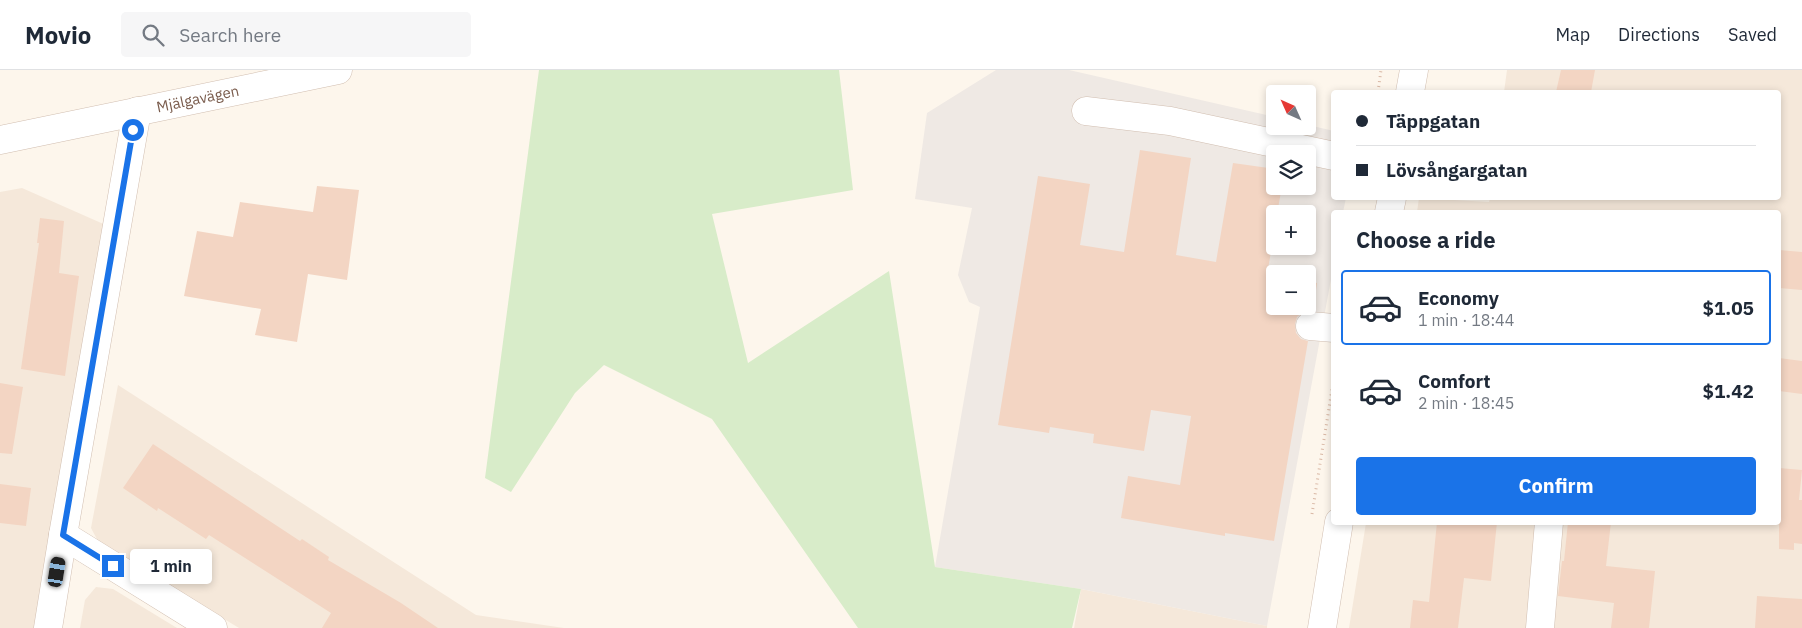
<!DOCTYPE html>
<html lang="en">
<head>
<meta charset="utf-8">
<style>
  body { margin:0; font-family:"IBM Plex Sans",sans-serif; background:#f6f6f7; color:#1f2937; height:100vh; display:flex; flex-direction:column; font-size:19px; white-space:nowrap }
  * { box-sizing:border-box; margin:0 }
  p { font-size:16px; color:#747a83 }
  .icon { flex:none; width:28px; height:28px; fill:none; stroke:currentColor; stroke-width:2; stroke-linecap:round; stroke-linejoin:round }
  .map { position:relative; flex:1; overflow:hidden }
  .drawer { position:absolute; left:1331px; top:140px; width:450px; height:315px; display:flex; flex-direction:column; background:#fff; border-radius:5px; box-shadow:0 2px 8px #0003 }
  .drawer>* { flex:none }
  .top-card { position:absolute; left:1331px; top:20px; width:450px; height:110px; border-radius:5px; box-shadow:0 2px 8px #0003; display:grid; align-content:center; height:110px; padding:0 25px; background:#fff }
  .needle { width:32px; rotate:315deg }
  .buttons { position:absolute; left:1266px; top:15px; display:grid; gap:10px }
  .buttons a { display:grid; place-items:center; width:50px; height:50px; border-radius:5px; background:#fff; box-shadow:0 2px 8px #0003; font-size:25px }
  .end { position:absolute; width:22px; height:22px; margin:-11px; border:6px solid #1a73e8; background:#fff; box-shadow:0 0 0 2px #fff }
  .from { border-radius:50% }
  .bubble { position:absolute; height:35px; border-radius:5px; background:#fff; box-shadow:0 2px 8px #0003; font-size:16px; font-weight:700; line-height:35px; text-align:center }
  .car { position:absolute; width:15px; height:30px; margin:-15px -8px; border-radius:6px; box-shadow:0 0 4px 1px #0007; background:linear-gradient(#222 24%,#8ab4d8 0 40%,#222 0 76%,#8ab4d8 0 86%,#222 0) }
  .top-card b { display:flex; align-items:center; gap:18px; height:48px; font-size:19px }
  .top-card b+b { border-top:1px solid #e0e1e3 }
  .top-card i { width:12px; height:12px; background:#1f2937 }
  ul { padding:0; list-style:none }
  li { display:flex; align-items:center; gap:15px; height:75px; margin:0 10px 8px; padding:0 15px; border:2px solid transparent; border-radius:5px }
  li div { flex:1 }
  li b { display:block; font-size:19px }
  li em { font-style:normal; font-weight:700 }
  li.on { border-color:#1a73e8 }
  li>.icon { width:45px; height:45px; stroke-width:1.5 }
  h2 { padding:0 25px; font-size:22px; line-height:60px }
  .action { display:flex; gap:10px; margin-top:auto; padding:10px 25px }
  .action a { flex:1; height:58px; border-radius:5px; background:#1a73e8; color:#fff; font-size:20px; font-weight:700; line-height:58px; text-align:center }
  header { display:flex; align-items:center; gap:30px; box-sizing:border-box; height:70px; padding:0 25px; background:#fff; border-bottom:1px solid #e0e1e3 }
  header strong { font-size:24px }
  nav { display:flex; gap:28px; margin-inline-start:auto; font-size:18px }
  .search { width:350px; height:45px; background:#f6f6f7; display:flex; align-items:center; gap:12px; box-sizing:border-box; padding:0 18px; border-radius:5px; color:#747a83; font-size:19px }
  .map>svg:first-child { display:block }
  .residential { fill:#f5e8da }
  .industrial { fill:#efe9e4; fill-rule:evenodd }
  .green { fill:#d8ecc9 }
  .building { fill:#f3d5c3 }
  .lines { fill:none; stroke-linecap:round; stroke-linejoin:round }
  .minor-casing { stroke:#d1beb0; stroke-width:29 }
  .path { stroke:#d9b8a5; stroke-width:3; stroke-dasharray:1 4; stroke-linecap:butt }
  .minor { stroke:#fff; stroke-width:28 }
  .route { stroke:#1a73e8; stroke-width:6 }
  .labels { text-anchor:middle; stroke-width:5; stroke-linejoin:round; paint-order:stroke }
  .street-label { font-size:15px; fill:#7a5c4d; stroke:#fffaf3 }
</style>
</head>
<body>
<header>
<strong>Movio</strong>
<div class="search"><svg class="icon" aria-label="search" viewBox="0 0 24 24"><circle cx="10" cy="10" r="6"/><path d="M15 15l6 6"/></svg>Search here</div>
<nav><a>Map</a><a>Directions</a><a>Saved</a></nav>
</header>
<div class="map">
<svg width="1802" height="558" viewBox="0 0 1802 558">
  <rect width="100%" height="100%" fill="#fdf6ec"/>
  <g class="residential">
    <path d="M 1507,0 L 1802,0 L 1802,558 L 1349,558 L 1366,453 L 1779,452 L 1779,142 L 1417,142 L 1419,128 L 1489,132 L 1490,128 L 1779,128 L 1779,22 L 1504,22 Z"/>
    <path d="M 22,118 L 108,156 L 38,558 L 0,558 L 0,122 Z"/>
    <path d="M 118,315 L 476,545 L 564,558 L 239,558 L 99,473 L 91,458 Z"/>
    <path d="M 96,517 L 113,519 L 177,558 L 80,558 L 85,530 Z"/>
    <path d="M 1081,519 L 1267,556 L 1267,558 L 1074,558 Z"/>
  </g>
  <path class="industrial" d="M 996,0 L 1069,0 L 1275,47 L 1275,56 L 1308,56 L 1308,55 L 1334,61 L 1334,128 L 1346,128 L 1343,142 L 1334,142 L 1334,193 L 1267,556 L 1081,519 L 935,497 L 980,237 L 969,232 L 958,205 L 972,138 L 915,129 L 927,43 ZM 1275,84 L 1308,84 L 1308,116 L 1275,116 ZM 1275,144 L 1308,144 L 1308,176 L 1275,176 ZM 1275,204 L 1308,204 L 1308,236 L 1275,236 Z"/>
  <path class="green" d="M 539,0 L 839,0 L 853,120 L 712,144 L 748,293 L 889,201 L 935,497 L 1081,519 L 1072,558 L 858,558 L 712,349 L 604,295 L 575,323 L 511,422 L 485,408 Z"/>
  <g class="building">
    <path d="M 1561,0 L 1595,0 L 1591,22 L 1556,22 Z"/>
    <path d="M 1140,80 L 1191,88 L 1176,185 L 1216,192 L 1233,93 L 1275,99 L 1275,116 L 1282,116 L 1277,144 L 1275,144 L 1275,158 L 1267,205 L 1275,206 L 1275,236 L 1308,236 L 1308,211 L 1317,213 L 1313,241 L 1303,242 L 1297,247 L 1295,254 L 1296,263 L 1301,269 L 1308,271 L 1274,471 L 1225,463 L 1225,466 L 1121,448 L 1128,406 L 1180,415 L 1191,346 L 1151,340 L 1144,381 L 1093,373 L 1094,364 L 1050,357 L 1049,363 L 998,355 L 1038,106 L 1090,114 L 1080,175 L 1124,182 Z"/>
    <path d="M 317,116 L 359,120 L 347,210 L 308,204 L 297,272 L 255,265 L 261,239 L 184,226 L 197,161 L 233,167 L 240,132 L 313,142 Z"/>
    <path d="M 40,148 L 64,151 L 59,203 L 79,206 L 65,306 L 21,299 L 39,173 L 37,173 Z"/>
    <path d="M 1779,180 L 1802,182 L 1802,220 L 1779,218 Z"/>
    <path d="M 1779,288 L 1802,291 L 1802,324 L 1779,321 Z"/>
    <path d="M 0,313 L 23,317 L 12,384 L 0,383 Z"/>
    <path d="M 153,374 L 300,471 L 302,469 L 329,487 L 328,490 L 401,533 L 438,558 L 322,558 L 331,543 L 209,465 L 206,469 L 158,438 L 157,441 L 123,418 Z"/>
    <path d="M 1779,398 L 1802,400 L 1799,430 L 1802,430 L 1802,474 L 1794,473 L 1794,480 L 1779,479 Z"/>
    <path d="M 0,414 L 31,418 L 26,456 L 0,453 Z"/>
    <path d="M 1437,452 L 1497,452 L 1491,511 L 1464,508 L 1458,558 L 1410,558 L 1413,530 L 1429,532 Z"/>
    <path d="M 1568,452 L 1611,452 L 1606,496 L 1655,501 L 1649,558 L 1611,558 L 1614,533 L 1558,526 L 1562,491 L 1564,491 Z"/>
    <path d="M 1757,526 L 1802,529 L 1802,558 L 1755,558 Z"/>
  </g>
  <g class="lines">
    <g class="minor-casing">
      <g id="minor">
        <path d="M 1410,22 L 1414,0"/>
        <path d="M 1086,41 L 1170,51 L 1334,86"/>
        <path id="s1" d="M 0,70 L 338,0"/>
        <path d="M 1389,142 L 1392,128"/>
        <path d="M 1310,256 L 1334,258"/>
        <path d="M 63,465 L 213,558"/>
        <path d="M 48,558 L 63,465 L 137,41"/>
        <path d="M 1322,558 L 1339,452"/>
        <path d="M 1540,558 L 1549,452"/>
      </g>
    </g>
    <g class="path">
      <path d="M 1378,22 L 1381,0"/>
      <path d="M 1312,444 L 1334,307"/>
    </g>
    <use href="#minor" class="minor"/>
  </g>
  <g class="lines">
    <path class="route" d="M 113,496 L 63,465 L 133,60"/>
  </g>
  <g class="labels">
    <g class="street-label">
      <text dy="5" stroke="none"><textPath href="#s1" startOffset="202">Mjälgavägen</textPath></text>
    </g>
  </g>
</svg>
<div class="buttons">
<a><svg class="needle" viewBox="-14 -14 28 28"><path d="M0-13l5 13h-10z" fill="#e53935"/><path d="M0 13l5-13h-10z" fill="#747a83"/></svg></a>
<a><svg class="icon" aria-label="layers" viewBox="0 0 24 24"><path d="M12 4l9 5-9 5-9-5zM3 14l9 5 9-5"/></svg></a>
<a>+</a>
<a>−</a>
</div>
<i class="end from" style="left:133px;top:60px"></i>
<i class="end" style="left:113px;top:496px"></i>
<div class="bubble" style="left:130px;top:479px;width:82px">1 min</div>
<i class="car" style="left:57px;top:502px;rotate:9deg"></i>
<div class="top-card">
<b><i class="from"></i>Täppgatan</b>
<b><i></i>Lövsångargatan</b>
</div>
<section class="drawer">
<h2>Choose a ride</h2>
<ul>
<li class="on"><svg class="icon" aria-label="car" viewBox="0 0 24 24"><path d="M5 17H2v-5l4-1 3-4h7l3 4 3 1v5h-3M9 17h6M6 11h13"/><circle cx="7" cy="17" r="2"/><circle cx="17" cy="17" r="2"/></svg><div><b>Economy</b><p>1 min · 18:44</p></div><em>$1.05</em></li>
<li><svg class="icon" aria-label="car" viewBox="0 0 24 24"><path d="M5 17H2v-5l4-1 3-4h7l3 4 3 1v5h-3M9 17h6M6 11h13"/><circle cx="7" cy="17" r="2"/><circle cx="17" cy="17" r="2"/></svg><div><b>Comfort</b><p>2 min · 18:45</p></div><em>$1.42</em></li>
</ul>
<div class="action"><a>Confirm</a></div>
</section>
</div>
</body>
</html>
